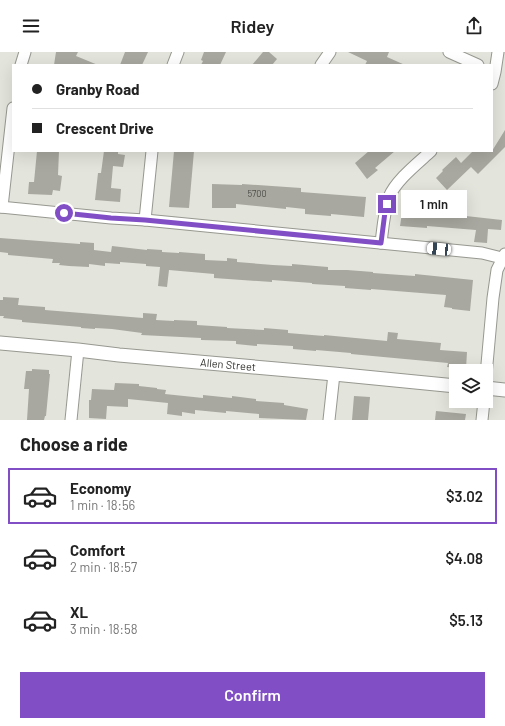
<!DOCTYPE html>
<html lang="en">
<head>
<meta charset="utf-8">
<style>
  body { margin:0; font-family:Barlow,sans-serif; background:#f2f2f2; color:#222; height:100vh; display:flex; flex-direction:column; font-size:15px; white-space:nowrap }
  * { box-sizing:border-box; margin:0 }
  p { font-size:13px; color:#767676 }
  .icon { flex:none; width:22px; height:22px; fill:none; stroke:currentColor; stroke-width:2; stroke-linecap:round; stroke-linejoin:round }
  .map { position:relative; height:368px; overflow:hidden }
  .side { display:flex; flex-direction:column; background:#fff; flex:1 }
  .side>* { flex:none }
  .top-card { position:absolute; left:12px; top:12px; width:481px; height:88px; border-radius:0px; box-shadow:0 4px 16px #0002; display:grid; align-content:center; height:88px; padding:0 20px; background:#fff }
  .controls { position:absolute; left:449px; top:312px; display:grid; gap:8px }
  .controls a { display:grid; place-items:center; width:44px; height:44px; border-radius:0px; background:#fff; box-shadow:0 4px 16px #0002; font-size:20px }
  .end { position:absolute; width:18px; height:18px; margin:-9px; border:5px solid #814ec6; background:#fff; box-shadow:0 0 0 2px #fff }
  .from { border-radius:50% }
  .bubble { position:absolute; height:28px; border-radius:0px; background:#fff; box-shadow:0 4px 16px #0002; font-size:13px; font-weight:600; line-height:28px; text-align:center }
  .car { position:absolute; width:12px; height:24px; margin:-12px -6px; border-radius:5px; box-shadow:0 0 3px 1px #0007; background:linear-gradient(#fff 24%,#345 0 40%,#fff 0 76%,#345 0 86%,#fff 0) }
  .top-card b { display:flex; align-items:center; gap:14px; height:38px; font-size:15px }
  .top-card b+b { border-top:1px solid #e0e0e0 }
  .top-card i { width:10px; height:10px; background:#222 }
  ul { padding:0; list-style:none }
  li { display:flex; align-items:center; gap:12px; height:56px; margin:0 8px 6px; padding:0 12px; border:2px solid transparent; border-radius:0px }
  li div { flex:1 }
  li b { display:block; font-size:15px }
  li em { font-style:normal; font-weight:600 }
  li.selected { border-color:#814ec6 }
  li>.icon { width:36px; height:36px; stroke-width:1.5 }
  h2 { padding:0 20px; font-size:18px; line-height:48px }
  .cta { display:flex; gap:8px; margin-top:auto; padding:8px 20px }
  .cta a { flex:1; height:46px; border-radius:0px; background:#814ec6; color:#fff; font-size:16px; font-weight:600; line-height:46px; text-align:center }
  header { display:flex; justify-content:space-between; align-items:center; height:52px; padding:0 20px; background:#fff; font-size:18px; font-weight:600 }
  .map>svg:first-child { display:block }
  .building { fill:#a8a8a0 }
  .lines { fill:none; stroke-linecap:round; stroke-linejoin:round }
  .minor-casing { stroke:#979890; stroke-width:13 }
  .tertiary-casing { stroke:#979890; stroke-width:15 }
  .minor { stroke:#fff; stroke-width:11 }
  .tertiary { stroke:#fff; stroke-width:13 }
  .route { stroke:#814ec6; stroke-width:5 }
  .labels { text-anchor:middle; stroke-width:3; stroke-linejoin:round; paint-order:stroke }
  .number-label { font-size:9px; fill:#4e4e4a }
  .street-label { font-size:11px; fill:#30302d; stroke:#f0f1e8 }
</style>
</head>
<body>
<header><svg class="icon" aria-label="menu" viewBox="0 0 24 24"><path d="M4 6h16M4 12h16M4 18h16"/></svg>Ridey<svg class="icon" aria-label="share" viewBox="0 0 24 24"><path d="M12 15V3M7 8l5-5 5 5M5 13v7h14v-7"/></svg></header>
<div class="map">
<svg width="505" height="368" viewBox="0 0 505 368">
  <rect width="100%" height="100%" fill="#e3e4db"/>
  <g class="building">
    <path d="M 56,0 L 78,0 L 76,4 L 98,13 L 54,13 Z"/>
    <path d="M 125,0 L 148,0 L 142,13 L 120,13 Z"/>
    <path d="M 204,0 L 226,0 L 220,13 L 201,13 L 203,9 L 201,8 Z"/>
    <path d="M 263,0 L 269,0 L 277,7 L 272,13 L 252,13 Z"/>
    <path d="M 348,0 L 389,0 L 387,5 L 405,13 L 365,13 L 367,9 Z"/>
    <path d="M 505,78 L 505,95 L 478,122 L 471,115 L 447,138 L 436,126 L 443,119 L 442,118 L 456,105 L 461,111 L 473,99 L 492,99 Z"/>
    <path d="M 37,99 L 59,99 L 58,123 L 62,124 L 60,139 L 53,138 L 52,143 L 28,142 L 29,130 L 34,130 Z"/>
    <path d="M 104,99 L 118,99 L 118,102 L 125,103 L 123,115 L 113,114 L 111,136 L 121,137 L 120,150 L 95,148 L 98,121 L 101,121 Z"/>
    <path d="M 174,99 L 194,99 L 189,156 L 169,155 Z"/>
    <path d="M 369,99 L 395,99 L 375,116 L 378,118 L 367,127 L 355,111 Z"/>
    <path d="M 212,132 L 242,133 L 242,132 L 301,136 L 301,140 L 366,145 L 364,165 L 331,162 L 331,164 L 305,162 L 305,157 L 286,155 L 286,157 L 236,152 L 236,156 L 212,156 Z"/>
    <path d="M 417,149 L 435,150 L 435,159 L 466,162 L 466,164 L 502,168 L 501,178 L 488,177 L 487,191 L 474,190 L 476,178 L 427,174 L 427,176 L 400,174 L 402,161 L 408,162 L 409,154 L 417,154 Z"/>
    <path d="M 0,186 L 80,192 L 80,190 L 94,191 L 94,198 L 111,200 L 112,194 L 147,198 L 147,197 L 162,198 L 162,200 L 179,201 L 179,200 L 205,202 L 205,208 L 227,209 L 227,206 L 237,207 L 237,210 L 273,213 L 292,214 L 292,212 L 328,215 L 328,218 L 347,218 L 373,220 L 373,221 L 415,224 L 415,222 L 473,228 L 470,259 L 452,257 L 452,256 L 444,255 L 446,243 L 371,237 L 371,238 L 345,236 L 345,234 L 312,232 L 312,231 L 272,228 L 272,230 L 214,226 L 214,222 L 169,218 L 167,235 L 158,234 L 160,215 L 146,214 L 146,212 L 120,210 L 120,212 L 105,211 L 105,214 L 89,212 L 89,215 L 69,214 L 59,213 L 60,211 L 52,211 L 53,207 L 8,203 L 8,201 L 0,200 Z"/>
    <path d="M 3,245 L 19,246 L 18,253 L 45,255 L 45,258 L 143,266 L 143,261 L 157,262 L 156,268 L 174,269 L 174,268 L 197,269 L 197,273 L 227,275 L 227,276 L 264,278 L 264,276 L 288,278 L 288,281 L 324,284 L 324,283 L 387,289 L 388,280 L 398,281 L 397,287 L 441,291 L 440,298 L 467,300 L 466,317 L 447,315 L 448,311 L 351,302 L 351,301 L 316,298 L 316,299 L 293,297 L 293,294 L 257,292 L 257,294 L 236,292 L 236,289 L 201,288 L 201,286 L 141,283 L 142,281 L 112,277 L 95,276 L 95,277 L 81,276 L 81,275 L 22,270 L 22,268 L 3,266 L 4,264 L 0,264 L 0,248 L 3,248 Z"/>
    <path d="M 32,317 L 49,318 L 49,322 L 50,322 L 46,364 L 45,364 L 44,368 L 27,368 L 29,337 L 24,337 L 26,319 L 32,319 Z"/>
    <path d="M 115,331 L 139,332 L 139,334 L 157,336 L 157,337 L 166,338 L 165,342 L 203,346 L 203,343 L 232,346 L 232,344 L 256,347 L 256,349 L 284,351 L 284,353 L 308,357 L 306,368 L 259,366 L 259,362 L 226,359 L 226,361 L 195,358 L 195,362 L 182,360 L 182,364 L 167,362 L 168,351 L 128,347 L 128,355 L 107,354 L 106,367 L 89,366 L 89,348 L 91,348 L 92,337 L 114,338 Z"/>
    <path d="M 354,344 L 370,345 L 368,368 L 352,368 Z"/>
    <path d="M 436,359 L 466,362 L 465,368 L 435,368 Z"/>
  </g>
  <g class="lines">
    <g class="minor-casing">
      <g id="minor">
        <path d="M 449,0 L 478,13"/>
        <path d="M 21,13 L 25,0"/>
        <path d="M 173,13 L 178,0"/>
        <path d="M 321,13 L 330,0"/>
        <path d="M 492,32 L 495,20 L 498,0"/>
        <path d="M 0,155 L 111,166 L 145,168 L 482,201 L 502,206"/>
        <path d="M 2,155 L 13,56"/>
        <path d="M 145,168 L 152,99"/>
        <path d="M 381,191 C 383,175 384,160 389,145 C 396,128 418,111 431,99"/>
        <path d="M 486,323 L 493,246 L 497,218 L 505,202"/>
        <path d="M 71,368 L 78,298"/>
        <path d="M 329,368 L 334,322"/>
        <path d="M 482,368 L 484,349"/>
      </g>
    </g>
    <g class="tertiary-casing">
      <g id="tertiary">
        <path id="s1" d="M 0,291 L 78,298 L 119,303 L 334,322 L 456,334"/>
        <path d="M 486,336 L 505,338"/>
      </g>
    </g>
    <use href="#minor" class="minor"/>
    <use href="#tertiary" class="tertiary"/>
  </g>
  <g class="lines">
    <path class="route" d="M 64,161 L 111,166 L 145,168 L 381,191 L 385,160 L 387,152"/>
  </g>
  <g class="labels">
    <g class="number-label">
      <text x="257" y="145">5700</text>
    </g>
    <g class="street-label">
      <text dy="4" stroke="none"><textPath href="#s1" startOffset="229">Allen Street</textPath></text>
    </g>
  </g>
</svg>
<div class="controls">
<a><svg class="icon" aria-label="layers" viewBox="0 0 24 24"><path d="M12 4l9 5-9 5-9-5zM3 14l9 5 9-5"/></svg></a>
</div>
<i class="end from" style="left:64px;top:161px"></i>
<i class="end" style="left:387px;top:152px"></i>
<div class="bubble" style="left:401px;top:138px;width:66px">1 min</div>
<i class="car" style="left:439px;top:197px;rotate:276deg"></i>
<div class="top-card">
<b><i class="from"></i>Granby Road</b>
<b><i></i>Crescent Drive</b>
</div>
</div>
<section class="side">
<h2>Choose a ride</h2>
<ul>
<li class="selected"><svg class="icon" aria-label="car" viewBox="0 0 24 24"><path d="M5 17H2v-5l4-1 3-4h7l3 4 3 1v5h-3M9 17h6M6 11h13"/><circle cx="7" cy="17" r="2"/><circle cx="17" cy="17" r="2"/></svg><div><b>Economy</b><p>1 min · 18:56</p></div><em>$3.02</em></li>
<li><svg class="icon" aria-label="car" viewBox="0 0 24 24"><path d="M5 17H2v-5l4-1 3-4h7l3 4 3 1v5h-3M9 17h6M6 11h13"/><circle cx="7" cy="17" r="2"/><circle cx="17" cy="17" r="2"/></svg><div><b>Comfort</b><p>2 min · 18:57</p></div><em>$4.08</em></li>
<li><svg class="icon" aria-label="car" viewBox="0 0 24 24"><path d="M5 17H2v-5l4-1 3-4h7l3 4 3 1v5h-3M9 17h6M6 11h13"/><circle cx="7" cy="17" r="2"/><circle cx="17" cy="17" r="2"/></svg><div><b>XL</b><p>3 min · 18:58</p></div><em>$5.13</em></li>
</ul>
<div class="cta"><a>Confirm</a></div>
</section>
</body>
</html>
